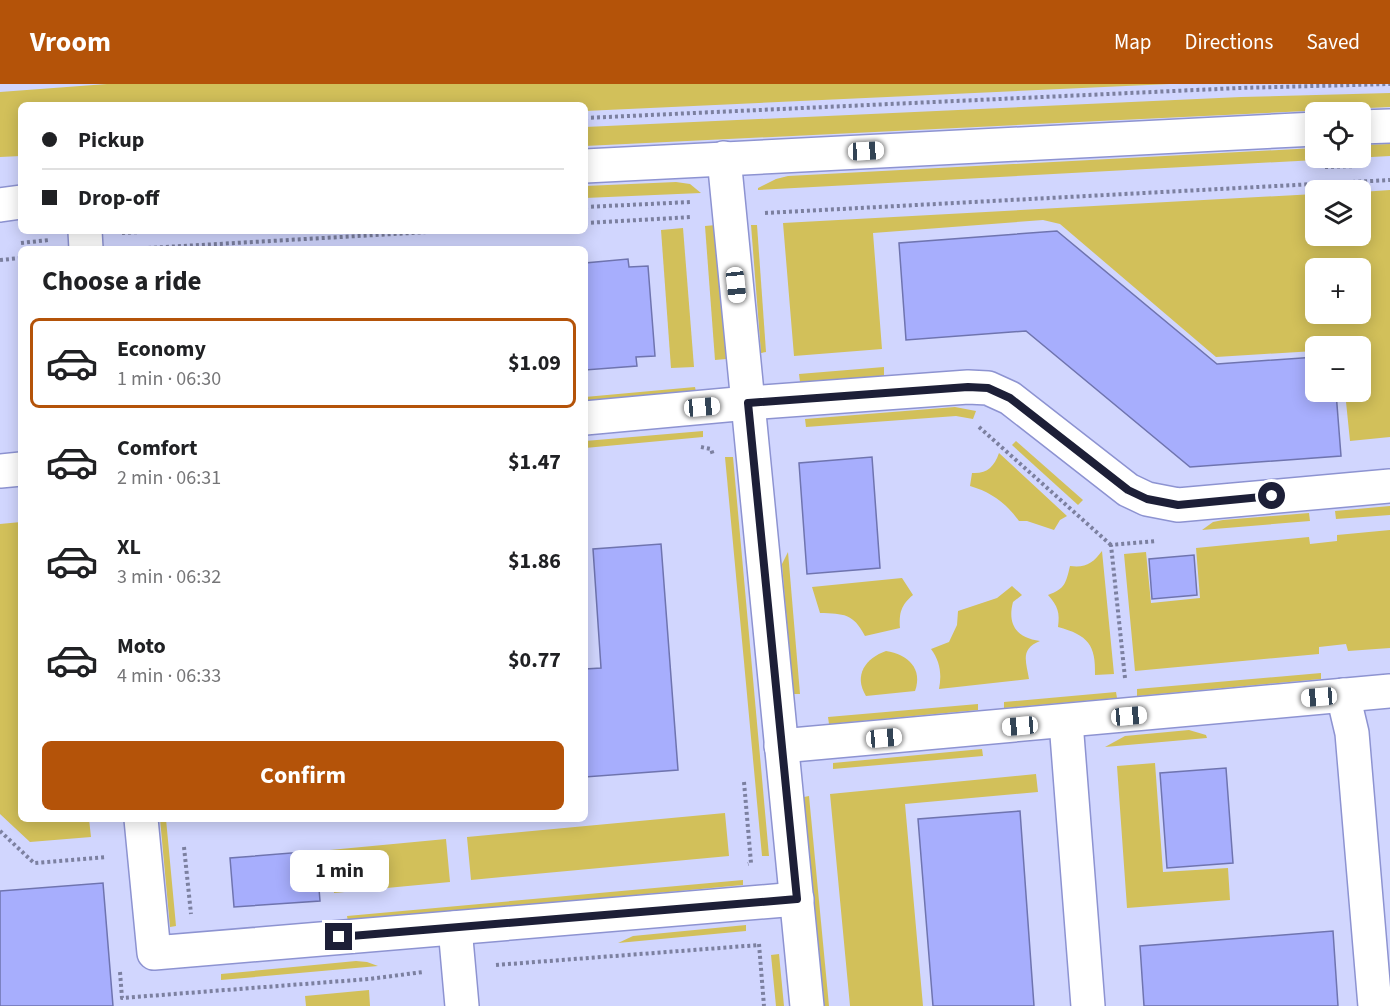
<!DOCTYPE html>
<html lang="en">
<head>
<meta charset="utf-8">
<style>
  body { margin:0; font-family:"Source Sans 3",sans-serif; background:#f2f2f2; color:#202124; height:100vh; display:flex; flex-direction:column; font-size:22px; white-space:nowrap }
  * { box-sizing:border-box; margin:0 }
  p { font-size:20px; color:#757577 }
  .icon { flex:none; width:33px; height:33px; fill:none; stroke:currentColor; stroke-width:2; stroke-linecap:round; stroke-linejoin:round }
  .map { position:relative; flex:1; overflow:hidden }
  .side { position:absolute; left:18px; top:162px; width:570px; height:576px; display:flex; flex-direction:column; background:#fff; border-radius:9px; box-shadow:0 3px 15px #0003 }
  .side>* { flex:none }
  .guide { position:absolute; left:18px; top:18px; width:570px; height:132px; border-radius:9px; box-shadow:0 3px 15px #0003; display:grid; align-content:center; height:132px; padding:0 24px; background:#fff }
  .fabs { position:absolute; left:1305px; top:18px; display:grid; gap:12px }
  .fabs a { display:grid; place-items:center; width:66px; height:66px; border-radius:9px; background:#fff; box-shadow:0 3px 15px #0003; font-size:30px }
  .end { position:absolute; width:27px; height:27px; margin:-14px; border:8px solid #1d1f37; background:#fff; box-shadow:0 0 0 3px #fff }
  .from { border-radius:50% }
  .bubble { position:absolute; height:42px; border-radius:9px; background:#fff; box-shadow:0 3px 15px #0003; font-size:20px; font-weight:700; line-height:42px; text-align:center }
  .car { position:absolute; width:18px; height:36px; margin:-18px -9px; border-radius:8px; box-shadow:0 0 4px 2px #0007; background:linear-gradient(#fff 24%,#345 0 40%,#fff 0 76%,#345 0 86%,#fff 0) }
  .guide b { display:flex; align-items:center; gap:21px; height:57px; font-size:22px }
  .guide b+b { border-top:2px solid #e0e0e0 }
  .guide i { width:15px; height:15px; background:#202124 }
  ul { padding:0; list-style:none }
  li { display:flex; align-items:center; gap:18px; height:90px; margin:0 12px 9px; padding:0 12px; border:3px solid transparent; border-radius:9px }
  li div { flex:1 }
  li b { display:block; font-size:22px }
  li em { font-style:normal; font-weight:700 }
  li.on { border-color:#b45309 }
  li>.icon { width:54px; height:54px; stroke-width:1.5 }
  h2 { padding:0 24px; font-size:27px; line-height:72px }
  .primary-button { display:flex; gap:12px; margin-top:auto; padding:12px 24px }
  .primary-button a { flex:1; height:69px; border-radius:9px; background:#b45309; color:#fff; font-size:24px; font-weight:700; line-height:69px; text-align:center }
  header { display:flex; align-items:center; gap:36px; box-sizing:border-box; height:84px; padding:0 30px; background:#b45309; color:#fff }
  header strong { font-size:28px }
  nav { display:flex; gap:33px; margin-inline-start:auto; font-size:21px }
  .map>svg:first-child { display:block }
  .green { fill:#d2c05a; fill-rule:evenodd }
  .building { fill:#a7aefd; stroke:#6f74af; stroke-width:1.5 }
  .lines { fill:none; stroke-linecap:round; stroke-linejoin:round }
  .street-casing { stroke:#8d93d1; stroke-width:36 }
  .path { stroke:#7c80a0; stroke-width:4; stroke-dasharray:3 3; stroke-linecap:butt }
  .street { stroke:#fff; stroke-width:33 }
  .route { stroke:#1d1f37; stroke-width:8 }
</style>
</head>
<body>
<header>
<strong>Vroom</strong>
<nav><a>Map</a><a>Directions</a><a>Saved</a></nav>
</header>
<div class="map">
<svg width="1390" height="922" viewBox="0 0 1390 922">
  <rect width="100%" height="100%" fill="#d1d6fe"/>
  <g class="green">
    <path d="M 107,0 L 1170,0 L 585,27 L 585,21 L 21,21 L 21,72 L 0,73 L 0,8 Z"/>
    <path d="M 1390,9 L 1390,23 L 585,62 L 585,43 L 1241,13 Z"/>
    <path d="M 1390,60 L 1390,72 L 758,106 L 758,104 L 776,95 L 788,92 L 1315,64 L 1316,74 L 1360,74 L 1361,61 Z"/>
    <path d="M 676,98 L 690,100 L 701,109 L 585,114 L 585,102 Z"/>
    <path d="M 1390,106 L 1390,353 L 1350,357 L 1345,308 L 1360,308 L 1360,262 L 1316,262 L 1315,267 L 1216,273 L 1060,140 L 1043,136 L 873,149 L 882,265 L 794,272 L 783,139 L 1315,110 L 1316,152 L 1360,152 L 1361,108 ZM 1316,184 L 1360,184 L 1360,230 L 1316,230 Z"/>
    <path d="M 716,141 L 726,275 L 715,276 L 705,142 Z"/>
    <path d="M 751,141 L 757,141 L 766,268 L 761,269 Z"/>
    <path d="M 683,144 L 694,283 L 671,284 L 661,146 Z"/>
    <path d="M 884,283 L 884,292 L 800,298 L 799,290 Z"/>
    <path d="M 695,303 L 696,308 L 585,318 L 585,313 Z"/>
    <path d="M 955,323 L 976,327 L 973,335 L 956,332 L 806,343 L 805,335 Z"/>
    <path d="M 703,347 L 703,353 L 585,364 L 585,357 Z"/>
    <path d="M 1016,357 L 1083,416 L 1078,421 L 1012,361 Z"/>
    <path d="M 999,369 L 1067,432 L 1060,436 L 1054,446 L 1027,437 L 1019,437 C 1006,419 991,408 970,402 L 972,389 C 987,390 994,383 999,369 Z"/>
    <path d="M 725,373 L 733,373 L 769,772 L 762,772 Z"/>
    <path d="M 1390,422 L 1390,431 L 1336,435 L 1335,427 Z"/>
    <path d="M 1309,429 L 1310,437 L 1202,446 L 1213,438 L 1223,436 Z"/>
    <path d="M 21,438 L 21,735 L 89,735 L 91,753 L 30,758 L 0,730 L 0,440 Z"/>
    <path d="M 1390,446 L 1390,564 L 1348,567 L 1346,560 L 1319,563 L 1319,570 L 1135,587 L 1124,470 L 1146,468 L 1151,519 L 1200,514 L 1196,464 L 1309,453 L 1310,460 L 1337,457 L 1337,451 Z"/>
    <path d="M 1102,467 L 1114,590 L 1095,591 C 1096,561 1088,551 1058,543 C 1060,529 1058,522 1048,511 C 1065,505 1066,499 1070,482 C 1086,484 1093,479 1102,467 Z"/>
    <path d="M 788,468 L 800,610 L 793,610 L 782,480 Z"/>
    <path d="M 902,494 L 913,511 C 901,521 899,529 900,544 L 865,552 C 853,529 844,530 820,529 L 812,503 Z"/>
    <path d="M 1012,502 L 1022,511 L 1013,518 C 1007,541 1017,554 1040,557 C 1020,565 1026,577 1029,595 L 939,605 C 942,590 940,577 931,565 L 949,558 L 957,541 L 958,527 L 997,514 Z"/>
    <path d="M 886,567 C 908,570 923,585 915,607 L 866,612 C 853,591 866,574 886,567 Z"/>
    <path d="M 1321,589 L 1321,595 L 1137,612 L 1137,605 Z"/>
    <path d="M 1116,608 L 1117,614 L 1004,624 L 1004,618 Z"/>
    <path d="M 978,620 L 978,626 L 829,640 L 828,633 Z"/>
    <path d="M 1189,646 L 1206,651 L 1207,654 L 1105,663 L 1125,652 Z"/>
    <path d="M 982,665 L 983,672 L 833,685 L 833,679 Z"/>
    <path d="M 1155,679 L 1163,788 L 1228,784 L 1230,816 L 1127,824 L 1117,682 Z"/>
    <path d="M 1036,690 L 1038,708 L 905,720 L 923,922 L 850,922 L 830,710 Z"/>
    <path d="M 809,712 L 829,922 L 823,922 L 804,713 Z"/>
    <path d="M 725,729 L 729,772 L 471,796 L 467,753 Z"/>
    <path d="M 160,735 L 166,735 L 176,842 L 170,843 Z"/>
    <path d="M 446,755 L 450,798 L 334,809 L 330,766 Z"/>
    <path d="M 743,796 L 743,801 L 348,838 L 347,832 Z"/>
    <path d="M 746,841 L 746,847 L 618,859 L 633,852 Z"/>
    <path d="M 779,870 L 784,922 L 776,922 L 771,871 Z"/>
    <path d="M 356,877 L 367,878 L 378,882 L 221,896 L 221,890 Z"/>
    <path d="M 369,906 L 370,922 L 306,922 L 305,912 Z"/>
  </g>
  <g class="building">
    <path d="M 1057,147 L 1217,280 L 1316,273 L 1316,308 L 1336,308 L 1341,372 L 1190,383 L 1026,247 L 906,256 L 899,159 Z"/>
    <path d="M 628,175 L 629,183 L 648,182 L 655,272 L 636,273 L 637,282 L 585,286 L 585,179 Z"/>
    <path d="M 872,373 L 880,484 L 807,490 L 799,379 Z"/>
    <path d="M 661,460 L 678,686 L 585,693 L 585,585 L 601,584 L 593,465 Z"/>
    <path d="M 1194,471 L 1197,511 L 1152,515 L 1149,475 Z"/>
    <path d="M 1226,684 L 1233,779 L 1167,784 L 1160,689 Z"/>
    <path d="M 1020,727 L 1034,922 L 933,922 L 918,735 Z"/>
    <path d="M 316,767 L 320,817 L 234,823 L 230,774 Z"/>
    <path d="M 103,799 L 113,922 L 0,922 L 0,807 Z"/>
    <path d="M 1333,847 L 1338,922 L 1144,922 L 1140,862 Z"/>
  </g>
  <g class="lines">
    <g class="street-casing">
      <g id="street">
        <path d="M 1360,43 L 1390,42"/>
        <path d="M 724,74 L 807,922"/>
        <path d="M 585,82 L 1316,45"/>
        <path d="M 0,121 L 21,118"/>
        <path d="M 85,147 L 86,165"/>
        <path d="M 585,334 L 748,319 L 968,303 L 988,304 L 1010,314 L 1128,406 L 1147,415 L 1178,421 L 1390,402"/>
        <path d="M 0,387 L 21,385"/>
        <path d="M 1343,611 L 1352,649 L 1375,922"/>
        <path d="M 1066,638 L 1088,922"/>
        <path d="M 781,662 L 1390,607"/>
        <path d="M 141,735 L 154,869 L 797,815"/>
        <path d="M 455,844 L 462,922"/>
      </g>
    </g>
    <g class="path">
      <path d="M 585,34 L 1239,4 L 1390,0"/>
      <path d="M 1325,83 L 1356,82"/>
      <path d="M 585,123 L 691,118"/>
      <path d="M 765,129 L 1390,96"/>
      <path d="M 585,139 L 692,133"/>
      <path d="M 122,149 L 158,147"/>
      <path d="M 21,159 L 49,156"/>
      <path d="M 130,165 L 446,147"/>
      <path d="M 0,176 L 21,174"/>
      <path d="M 979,343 L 1111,461"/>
      <path d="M 701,363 L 711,365 L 713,371"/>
      <path d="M 1125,594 L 1111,461 L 1156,457"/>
      <path d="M 744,698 L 751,779 L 748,780"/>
      <path d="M 0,747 L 34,779 L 106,773"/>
      <path d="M 184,763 L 191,830"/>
      <path d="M 759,860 L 764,922"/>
      <path d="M 496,881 L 759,861"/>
      <path d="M 120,888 L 122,914 L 369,895 L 423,888"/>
    </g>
    <use href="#street" class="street"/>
  </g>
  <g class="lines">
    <path class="route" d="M 339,853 L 797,815 L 748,319 L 968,303 L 988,304 L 1010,314 L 1128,406 L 1147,415 L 1178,421 L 1272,412"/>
  </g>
</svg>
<div class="fabs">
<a><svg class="icon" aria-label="locate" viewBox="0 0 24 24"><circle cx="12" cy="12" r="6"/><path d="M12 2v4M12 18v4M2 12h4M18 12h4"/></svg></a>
<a><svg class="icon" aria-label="layers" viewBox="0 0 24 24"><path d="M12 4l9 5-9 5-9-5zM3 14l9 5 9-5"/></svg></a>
<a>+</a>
<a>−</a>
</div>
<i class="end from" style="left:1272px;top:412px"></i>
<i class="end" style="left:339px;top:853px"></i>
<div class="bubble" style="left:290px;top:766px;width:99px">1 min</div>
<i class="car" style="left:866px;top:67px;rotate:87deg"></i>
<i class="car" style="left:736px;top:201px;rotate:174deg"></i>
<i class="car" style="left:702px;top:323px;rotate:85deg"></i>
<i class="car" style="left:1319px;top:613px;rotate:265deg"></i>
<i class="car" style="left:1129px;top:632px;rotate:85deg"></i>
<i class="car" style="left:1020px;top:642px;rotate:265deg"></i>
<i class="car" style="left:884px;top:654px;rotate:85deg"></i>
<div class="guide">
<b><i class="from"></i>Pickup</b>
<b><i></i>Drop-off</b>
</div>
<section class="side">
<h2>Choose a ride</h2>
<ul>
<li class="on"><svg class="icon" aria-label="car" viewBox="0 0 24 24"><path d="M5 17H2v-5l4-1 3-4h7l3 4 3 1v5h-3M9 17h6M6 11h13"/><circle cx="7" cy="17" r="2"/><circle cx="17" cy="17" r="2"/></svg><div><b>Economy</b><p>1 min · 06:30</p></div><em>$1.09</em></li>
<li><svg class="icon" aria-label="car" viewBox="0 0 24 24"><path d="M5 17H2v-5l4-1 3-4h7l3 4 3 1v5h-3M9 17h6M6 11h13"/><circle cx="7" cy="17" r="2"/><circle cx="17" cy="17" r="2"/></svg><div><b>Comfort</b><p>2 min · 06:31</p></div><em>$1.47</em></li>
<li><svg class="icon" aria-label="car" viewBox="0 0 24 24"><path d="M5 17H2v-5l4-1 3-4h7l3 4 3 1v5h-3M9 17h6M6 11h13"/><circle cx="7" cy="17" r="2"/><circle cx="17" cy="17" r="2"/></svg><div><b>XL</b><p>3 min · 06:32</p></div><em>$1.86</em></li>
<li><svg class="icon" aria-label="car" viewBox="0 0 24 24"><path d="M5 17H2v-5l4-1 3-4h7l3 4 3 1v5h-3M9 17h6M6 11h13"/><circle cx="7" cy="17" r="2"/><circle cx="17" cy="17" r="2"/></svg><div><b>Moto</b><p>4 min · 06:33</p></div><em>$0.77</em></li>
</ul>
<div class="primary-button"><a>Confirm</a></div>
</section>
</div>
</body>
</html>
